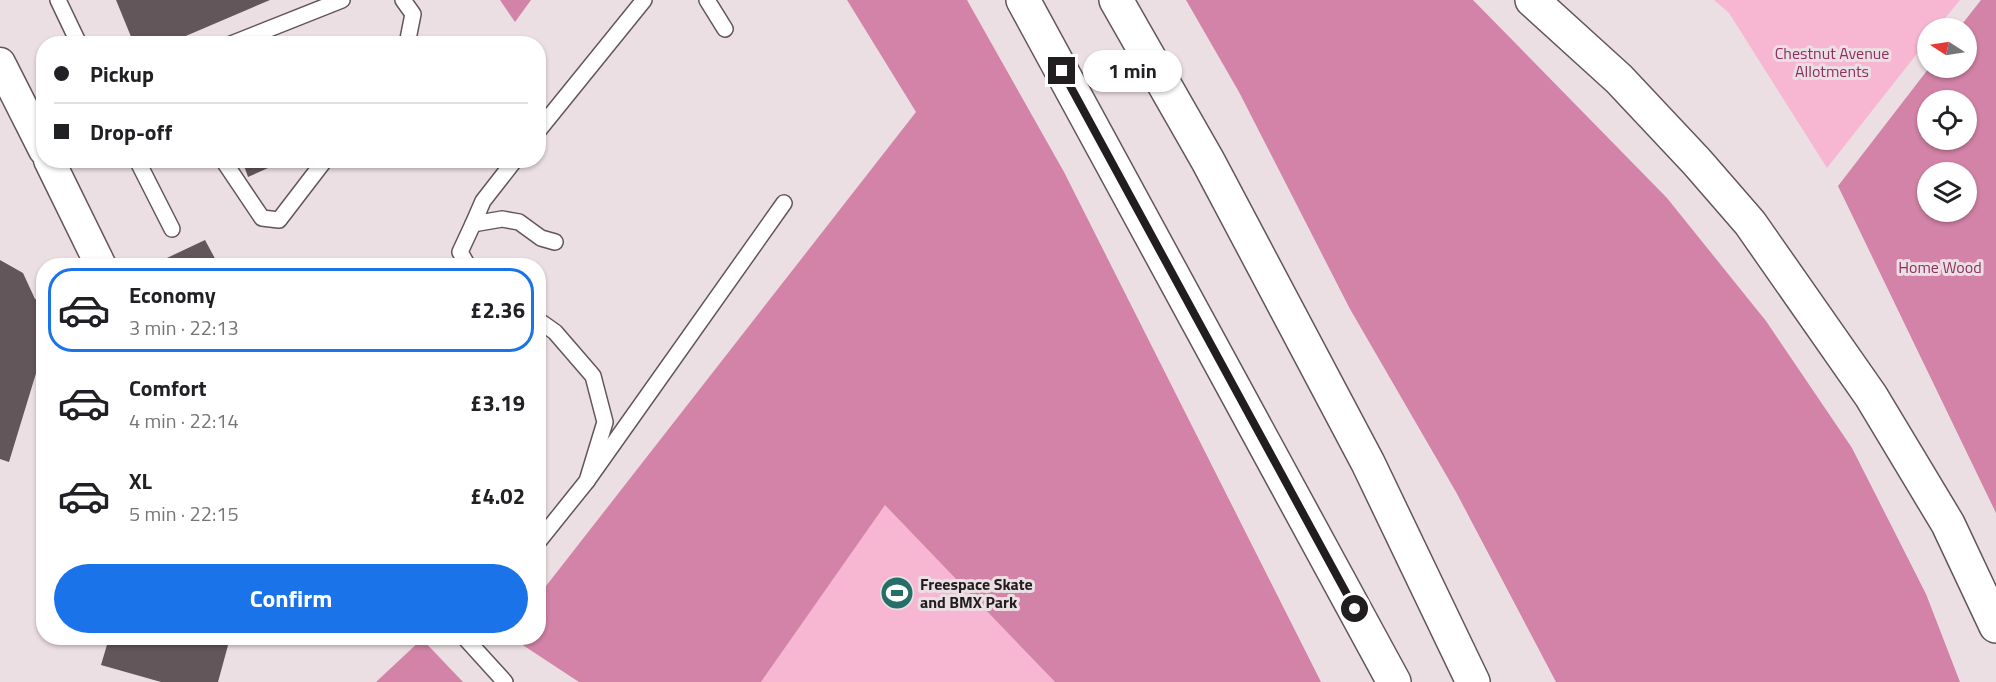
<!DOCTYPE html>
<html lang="en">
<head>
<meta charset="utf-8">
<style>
  body { margin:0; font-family:"Titillium Web",sans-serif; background:#f6f6f6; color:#202124; height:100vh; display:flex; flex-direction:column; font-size:22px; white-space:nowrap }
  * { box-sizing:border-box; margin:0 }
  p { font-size:20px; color:#757577 }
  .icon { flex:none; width:33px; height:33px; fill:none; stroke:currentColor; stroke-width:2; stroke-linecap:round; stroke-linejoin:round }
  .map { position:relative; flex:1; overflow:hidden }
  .sheet { position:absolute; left:36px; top:258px; width:510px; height:387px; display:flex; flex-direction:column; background:#fff; border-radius:24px; box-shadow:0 2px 4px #0004 }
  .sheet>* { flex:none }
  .hud { position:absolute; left:36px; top:36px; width:510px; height:132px; border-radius:24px; box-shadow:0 2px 4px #0004; display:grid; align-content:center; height:132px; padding:0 18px; background:#fff }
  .needle { width:39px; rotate:282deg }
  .tools { position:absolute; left:1917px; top:18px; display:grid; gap:12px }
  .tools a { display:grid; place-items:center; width:60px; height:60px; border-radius:50%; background:#fff; box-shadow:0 2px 4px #0004; font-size:30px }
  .end { position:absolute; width:27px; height:27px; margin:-14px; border:8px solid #221d1f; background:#fff; box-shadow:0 0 0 3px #fff }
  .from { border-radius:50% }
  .bubble { position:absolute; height:42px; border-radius:21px; background:#fff; box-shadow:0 2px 4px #0004; font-size:20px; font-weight:700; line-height:42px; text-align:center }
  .hud b { display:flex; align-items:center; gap:21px; height:57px; font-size:22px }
  .hud b+b { border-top:2px solid #e0e0e0 }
  .hud i { width:15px; height:15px; background:#202124 }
  ul { padding:10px 0 0; list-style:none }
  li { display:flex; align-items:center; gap:18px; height:84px; margin:0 12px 9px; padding:0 6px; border:3px solid transparent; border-radius:24px }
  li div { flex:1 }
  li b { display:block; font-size:22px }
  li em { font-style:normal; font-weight:700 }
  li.selected { border-color:#1a73e8 }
  li>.icon { width:54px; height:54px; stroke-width:1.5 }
  .cta { display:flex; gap:12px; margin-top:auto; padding:12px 18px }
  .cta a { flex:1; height:69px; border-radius:36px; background:#1a73e8; color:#fff; font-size:24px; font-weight:700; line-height:69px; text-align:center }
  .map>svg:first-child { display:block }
  .green { fill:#f7b6d2 }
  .forest { fill:#d283a7; fill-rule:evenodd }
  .building { fill:#62565b }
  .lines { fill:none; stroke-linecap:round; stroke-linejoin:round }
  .service-casing { stroke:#62565b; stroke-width:18 }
  .minor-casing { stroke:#62565b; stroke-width:33 }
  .motorway-casing { stroke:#62565b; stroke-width:36 }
  .service { stroke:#fff; stroke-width:15 }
  .minor { stroke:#fff; stroke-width:30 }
  .motorway { stroke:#fff; stroke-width:33 }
  .route { stroke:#221d1f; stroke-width:8 }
  .labels { text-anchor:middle; stroke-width:6; stroke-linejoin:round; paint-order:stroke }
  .park-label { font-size:16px; fill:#8d3060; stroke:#ecdfe4 }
  .poi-label { font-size:16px; font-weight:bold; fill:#221d1f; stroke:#ecdfe4; text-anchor:start }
</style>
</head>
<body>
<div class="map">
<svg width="1996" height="682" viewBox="0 0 1996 682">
  <rect width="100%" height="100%" fill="#ecdfe4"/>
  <g class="green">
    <path d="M 1714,0 L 1960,0 L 1937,28 L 1928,28 L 1927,41 L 1827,168 L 1729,13 Z"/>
    <path d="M 885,504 L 1055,682 L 761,682 Z"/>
  </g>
  <g class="forest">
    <path d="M 500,0 L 531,0 L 515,22 Z"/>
    <path d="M 847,0 L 967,0 L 1064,172 L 1321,682 L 1055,682 L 885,505 L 761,682 L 579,682 L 512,638 L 538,638 L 539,595 L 916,112 Z"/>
    <path d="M 1186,0 L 1473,0 L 1667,198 L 1766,321 L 1852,448 L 1926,594 L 1960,682 L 1556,682 L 1456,492 L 1350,309 L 1239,92 Z"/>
    <path d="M 1981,0 L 1996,0 L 1996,513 L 1838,186 L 1929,68 L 1966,68 L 1966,28 L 1959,28 ZM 1928,100 L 1966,100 L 1966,140 L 1928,140 ZM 1966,172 L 1966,212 L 1928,212 L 1928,172 Z"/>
    <path d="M 422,639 L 463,682 L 376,682 Z"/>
  </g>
  <g class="building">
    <path d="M 116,0 L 270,0 L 167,44 L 134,44 Z"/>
    <path d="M 242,160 L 286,160 L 248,177 Z"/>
    <path d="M 205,240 L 219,266 L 150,266 Z"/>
    <path d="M 0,260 L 23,273 L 35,299 L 44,302 L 44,347 L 9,462 L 0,459 Z"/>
    <path d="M 109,638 L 230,638 L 218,682 L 161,682 L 101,665 Z"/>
  </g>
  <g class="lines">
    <g class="service-casing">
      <g id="service">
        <path d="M 58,0 L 79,44"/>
        <path d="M 403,0 L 413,14 L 407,44"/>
        <path d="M 707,0 L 725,29"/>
        <path d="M 231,44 L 342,0"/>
        <path d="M 538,131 L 644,0"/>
        <path d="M 137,160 L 172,229"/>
        <path d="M 223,160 L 262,218 L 279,220 L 325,160"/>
        <path d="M 515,160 L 483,201 L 473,224 L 502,219 L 519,222 L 541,238 L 555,242"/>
        <path d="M 468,266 L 460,252 L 473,224"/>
        <path d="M 538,320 L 555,332 L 593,376 L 605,422 L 587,481 L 538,542"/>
        <path d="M 587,481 L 784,203"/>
        <path d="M 465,638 L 505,682"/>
      </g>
    </g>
    <g class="minor-casing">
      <g id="minor">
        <path d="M 0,63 L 44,150"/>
        <path d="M 49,160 L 101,266"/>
      </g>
    </g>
    <g class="motorway-casing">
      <g id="motorway">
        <path d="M 1023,0 L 1394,682"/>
        <path d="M 1116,0 L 1208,161 L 1368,463 L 1473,682"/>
        <path d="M 1532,0 L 1619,79 L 1697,162 L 1750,223 L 1871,396 L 1948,524 L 1996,626"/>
      </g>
    </g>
    <use href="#service" class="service"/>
    <use href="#minor" class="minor"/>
    <use href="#motorway" class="motorway"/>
  </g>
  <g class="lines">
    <path class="route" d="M 1062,71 L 1355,609"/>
  </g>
  <defs>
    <g id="stadium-disc" transform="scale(1.725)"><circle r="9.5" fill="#266f69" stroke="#ecdfe4"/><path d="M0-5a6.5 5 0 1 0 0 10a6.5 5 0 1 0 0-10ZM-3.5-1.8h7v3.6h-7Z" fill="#fff"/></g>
  </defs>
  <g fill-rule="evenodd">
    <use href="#stadium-disc" x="897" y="593"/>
  </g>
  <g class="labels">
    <g class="park-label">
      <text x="1832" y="59">Chestnut Avenue<tspan x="1832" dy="18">Allotments</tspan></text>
      <text x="1940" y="273">Home Wood</text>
    </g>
    <g class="poi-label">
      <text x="920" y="590">Freespace Skate<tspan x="920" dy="18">and BMX Park</tspan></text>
    </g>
  </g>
</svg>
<div class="tools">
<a><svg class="needle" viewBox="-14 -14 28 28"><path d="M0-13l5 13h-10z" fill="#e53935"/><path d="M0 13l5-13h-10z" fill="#757577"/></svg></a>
<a><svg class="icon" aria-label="locate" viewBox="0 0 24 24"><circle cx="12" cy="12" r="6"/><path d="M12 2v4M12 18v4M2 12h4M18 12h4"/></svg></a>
<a><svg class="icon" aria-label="layers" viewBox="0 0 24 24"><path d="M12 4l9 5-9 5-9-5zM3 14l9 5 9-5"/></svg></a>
</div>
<i class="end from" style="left:1355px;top:609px"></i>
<i class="end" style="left:1062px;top:71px"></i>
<div class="bubble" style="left:1083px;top:50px;width:99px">1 min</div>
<div class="hud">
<b><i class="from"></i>Pickup</b>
<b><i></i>Drop-off</b>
</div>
<section class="sheet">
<ul>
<li class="selected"><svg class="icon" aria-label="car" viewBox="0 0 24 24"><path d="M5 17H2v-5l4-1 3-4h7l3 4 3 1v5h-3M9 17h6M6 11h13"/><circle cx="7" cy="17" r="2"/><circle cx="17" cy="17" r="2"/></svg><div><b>Economy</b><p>3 min · 22:13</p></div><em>£2.36</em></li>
<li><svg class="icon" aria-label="car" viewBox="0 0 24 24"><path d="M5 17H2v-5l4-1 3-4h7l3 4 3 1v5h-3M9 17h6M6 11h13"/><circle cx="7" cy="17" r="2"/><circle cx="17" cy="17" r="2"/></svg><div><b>Comfort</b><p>4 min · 22:14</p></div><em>£3.19</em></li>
<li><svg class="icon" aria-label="car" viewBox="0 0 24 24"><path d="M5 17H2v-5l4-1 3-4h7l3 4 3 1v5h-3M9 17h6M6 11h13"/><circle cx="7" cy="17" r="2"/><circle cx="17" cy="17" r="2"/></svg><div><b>XL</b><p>5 min · 22:15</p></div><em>£4.02</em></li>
</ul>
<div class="cta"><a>Confirm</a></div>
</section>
</div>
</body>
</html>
